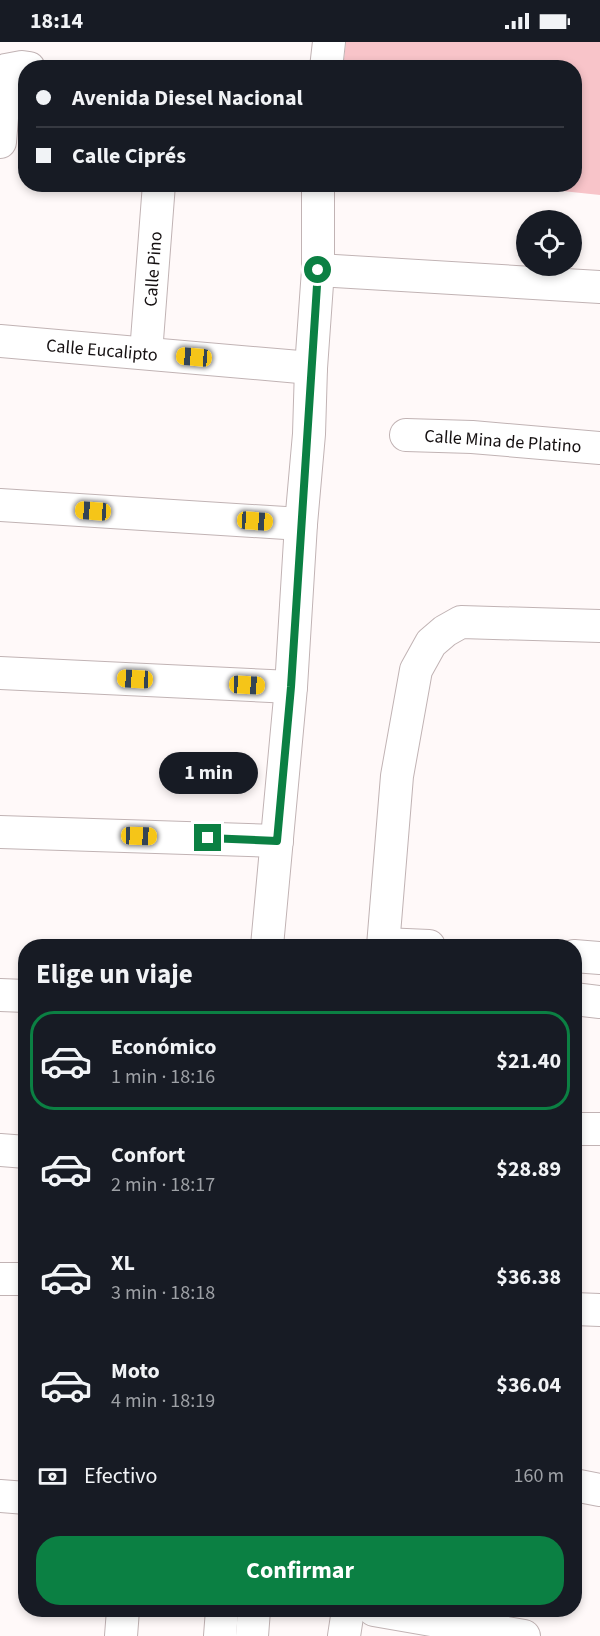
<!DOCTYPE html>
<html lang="es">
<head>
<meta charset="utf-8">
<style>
  body { margin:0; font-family:"Source Sans 3",sans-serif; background:#20242c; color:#f1f3f6; height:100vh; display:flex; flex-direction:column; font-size:22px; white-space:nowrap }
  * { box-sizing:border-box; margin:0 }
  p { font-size:20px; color:#9ea1a6 }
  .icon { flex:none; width:33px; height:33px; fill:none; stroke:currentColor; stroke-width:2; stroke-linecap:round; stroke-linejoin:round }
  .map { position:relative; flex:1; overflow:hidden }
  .side { position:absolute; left:18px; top:897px; width:564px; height:678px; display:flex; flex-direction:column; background:#171b24; border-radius:24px; box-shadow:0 3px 9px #0003 }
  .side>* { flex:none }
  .hud { position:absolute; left:18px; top:18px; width:564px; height:132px; border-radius:24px; box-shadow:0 3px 9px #0003; display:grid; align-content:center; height:132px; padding:0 18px; background:#171b24 }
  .buttons { position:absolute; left:516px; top:168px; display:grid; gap:12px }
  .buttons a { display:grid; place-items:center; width:66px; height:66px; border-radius:50%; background:#171b24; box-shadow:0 3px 9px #0003; font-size:30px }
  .end { position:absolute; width:27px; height:27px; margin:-14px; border:8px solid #0b8043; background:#fff; box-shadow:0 0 0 3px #fff }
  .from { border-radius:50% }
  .bubble { position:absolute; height:42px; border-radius:21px; background:#171b24; box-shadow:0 3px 9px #0003; font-size:20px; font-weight:700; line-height:42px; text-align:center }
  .car { position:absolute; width:18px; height:36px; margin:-18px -9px; border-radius:8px; box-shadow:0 0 4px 2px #0007; background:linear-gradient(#f5c518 24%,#345 0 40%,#f5c518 0 76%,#345 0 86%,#f5c518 0) }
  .hud b { display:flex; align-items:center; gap:21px; height:57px; font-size:22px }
  .hud b+b { border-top:2px solid #363941 }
  .hud i { width:15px; height:15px; background:#f1f3f6 }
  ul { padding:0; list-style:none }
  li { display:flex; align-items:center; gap:18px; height:99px; margin:0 12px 9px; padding:0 6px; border:3px solid transparent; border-radius:24px }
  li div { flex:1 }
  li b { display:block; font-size:22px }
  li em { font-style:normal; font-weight:700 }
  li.selected { border-color:#0b8043 }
  li>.icon { width:54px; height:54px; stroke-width:1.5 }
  h2 { padding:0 18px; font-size:27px; line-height:72px }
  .pay { display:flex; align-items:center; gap:15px; height:66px; padding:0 18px; font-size:22px }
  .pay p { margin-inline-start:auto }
  .button { display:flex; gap:12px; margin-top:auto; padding:12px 18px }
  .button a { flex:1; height:69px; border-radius:24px; background:#0b8043; color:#fff; font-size:24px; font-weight:700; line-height:69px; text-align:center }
  .status { display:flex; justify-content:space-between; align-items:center; height:42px; padding:0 30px; background:#171b24; direction:ltr }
  .status svg { height:16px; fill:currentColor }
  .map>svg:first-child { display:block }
  .green { fill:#f8c4c9 }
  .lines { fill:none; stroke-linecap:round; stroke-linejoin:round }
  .minor-casing { stroke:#c1b3b4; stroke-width:34 }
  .minor { stroke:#fff; stroke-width:32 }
  .route { stroke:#0b8043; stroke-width:8 }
  .labels { text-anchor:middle; stroke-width:6; stroke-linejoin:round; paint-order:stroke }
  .street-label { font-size:18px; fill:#140f10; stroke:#fff }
</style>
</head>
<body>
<div class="status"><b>18:14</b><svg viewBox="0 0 49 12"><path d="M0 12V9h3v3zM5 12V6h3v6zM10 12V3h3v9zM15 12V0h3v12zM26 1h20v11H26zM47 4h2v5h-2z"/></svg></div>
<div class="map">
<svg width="600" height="1594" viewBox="0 0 600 1594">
  <rect width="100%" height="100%" fill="#fff9f9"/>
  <path class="green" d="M 346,0 L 600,0 L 600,153 L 506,143 L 574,142 L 574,26 L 343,25 Z"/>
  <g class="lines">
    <g class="minor-casing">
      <g id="minor">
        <path d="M 326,26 L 329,0"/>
        <path d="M 0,100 L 6,28 L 22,25 L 29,26"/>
        <path d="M 318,228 L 600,245"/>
        <path d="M 0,299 L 311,326"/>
        <path d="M 146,311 L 159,142"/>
        <path d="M 406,393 L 472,395 L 600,406"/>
        <path d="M 0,463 L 301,482"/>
        <path d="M 0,631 L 291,645"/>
        <path d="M 0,790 L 277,799"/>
        <path d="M 383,902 L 429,904"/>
        <path d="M 267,904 L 291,645 L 301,482 L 309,392 L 311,326 L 318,228 L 318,142"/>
        <path d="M 383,904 L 397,734 L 416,628 L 431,601 L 445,589 L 461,580 L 600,584"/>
        <path d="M 574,914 L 600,916"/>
        <path d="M 0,953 L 26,954"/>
        <path d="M 574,957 L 600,960"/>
        <path d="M 574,1087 L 600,1087"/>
        <path d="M 0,1108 L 26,1110"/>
        <path d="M 0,1237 L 26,1237"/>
        <path d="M 574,1267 L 600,1268"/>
        <path d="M 574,1443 L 600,1448"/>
        <path d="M 0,1454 L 26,1456"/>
        <path d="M 374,1568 L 524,1594"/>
        <path d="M 121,1594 L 123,1568"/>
        <path d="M 220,1594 L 222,1568"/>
        <path d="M 252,1594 L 254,1568"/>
        <path d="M 344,1594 L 348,1568"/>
      </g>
    </g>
    <use href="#minor" class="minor"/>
  </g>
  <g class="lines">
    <path class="route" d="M 208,796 L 277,799 L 291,645 L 318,228"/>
  </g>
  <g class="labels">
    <g class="street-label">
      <text transform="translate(153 227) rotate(-86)" y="6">Calle Pino</text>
      <text transform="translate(102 308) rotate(5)" y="6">Calle Eucalipto</text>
      <text transform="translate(503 399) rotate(4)" y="6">Calle Mina de Platino</text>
    </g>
  </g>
</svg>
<div class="buttons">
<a><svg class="icon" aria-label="locate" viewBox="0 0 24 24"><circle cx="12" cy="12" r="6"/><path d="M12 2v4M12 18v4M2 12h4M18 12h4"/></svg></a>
</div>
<i class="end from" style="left:318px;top:228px"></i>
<i class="end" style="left:208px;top:796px"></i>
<div class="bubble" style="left:159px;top:710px;width:99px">1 min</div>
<i class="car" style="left:194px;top:315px;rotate:275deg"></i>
<i class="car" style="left:93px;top:469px;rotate:274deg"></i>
<i class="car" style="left:255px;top:479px;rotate:94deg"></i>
<i class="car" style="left:135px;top:637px;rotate:273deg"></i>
<i class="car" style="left:247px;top:643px;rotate:93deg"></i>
<i class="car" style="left:139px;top:794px;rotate:92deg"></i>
<div class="hud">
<b><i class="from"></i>Avenida Diesel Nacional</b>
<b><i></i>Calle Ciprés</b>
</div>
<section class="side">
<h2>Elige un viaje</h2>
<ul>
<li class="selected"><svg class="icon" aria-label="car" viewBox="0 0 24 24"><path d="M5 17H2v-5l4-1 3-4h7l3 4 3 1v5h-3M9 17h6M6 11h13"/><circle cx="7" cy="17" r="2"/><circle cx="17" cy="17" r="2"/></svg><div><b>Económico</b><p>1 min · 18:16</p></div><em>$21.40</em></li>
<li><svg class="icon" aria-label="car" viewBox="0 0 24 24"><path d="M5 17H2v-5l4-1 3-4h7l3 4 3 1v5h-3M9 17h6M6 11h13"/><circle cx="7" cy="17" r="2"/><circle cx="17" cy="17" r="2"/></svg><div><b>Confort</b><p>2 min · 18:17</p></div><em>$28.89</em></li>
<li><svg class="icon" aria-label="car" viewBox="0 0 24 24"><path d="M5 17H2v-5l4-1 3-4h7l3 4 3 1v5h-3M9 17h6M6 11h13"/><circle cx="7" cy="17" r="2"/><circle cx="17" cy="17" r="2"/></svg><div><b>XL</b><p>3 min · 18:18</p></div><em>$36.38</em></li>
<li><svg class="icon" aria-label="car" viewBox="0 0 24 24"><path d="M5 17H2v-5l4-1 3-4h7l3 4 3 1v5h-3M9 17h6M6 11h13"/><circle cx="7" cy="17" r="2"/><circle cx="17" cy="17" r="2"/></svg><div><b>Moto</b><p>4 min · 18:19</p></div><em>$36.04</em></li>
</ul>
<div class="pay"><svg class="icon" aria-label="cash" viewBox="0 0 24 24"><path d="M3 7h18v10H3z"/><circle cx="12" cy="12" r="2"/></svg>Efectivo<p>160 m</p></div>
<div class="button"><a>Confirmar</a></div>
</section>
</div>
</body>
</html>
